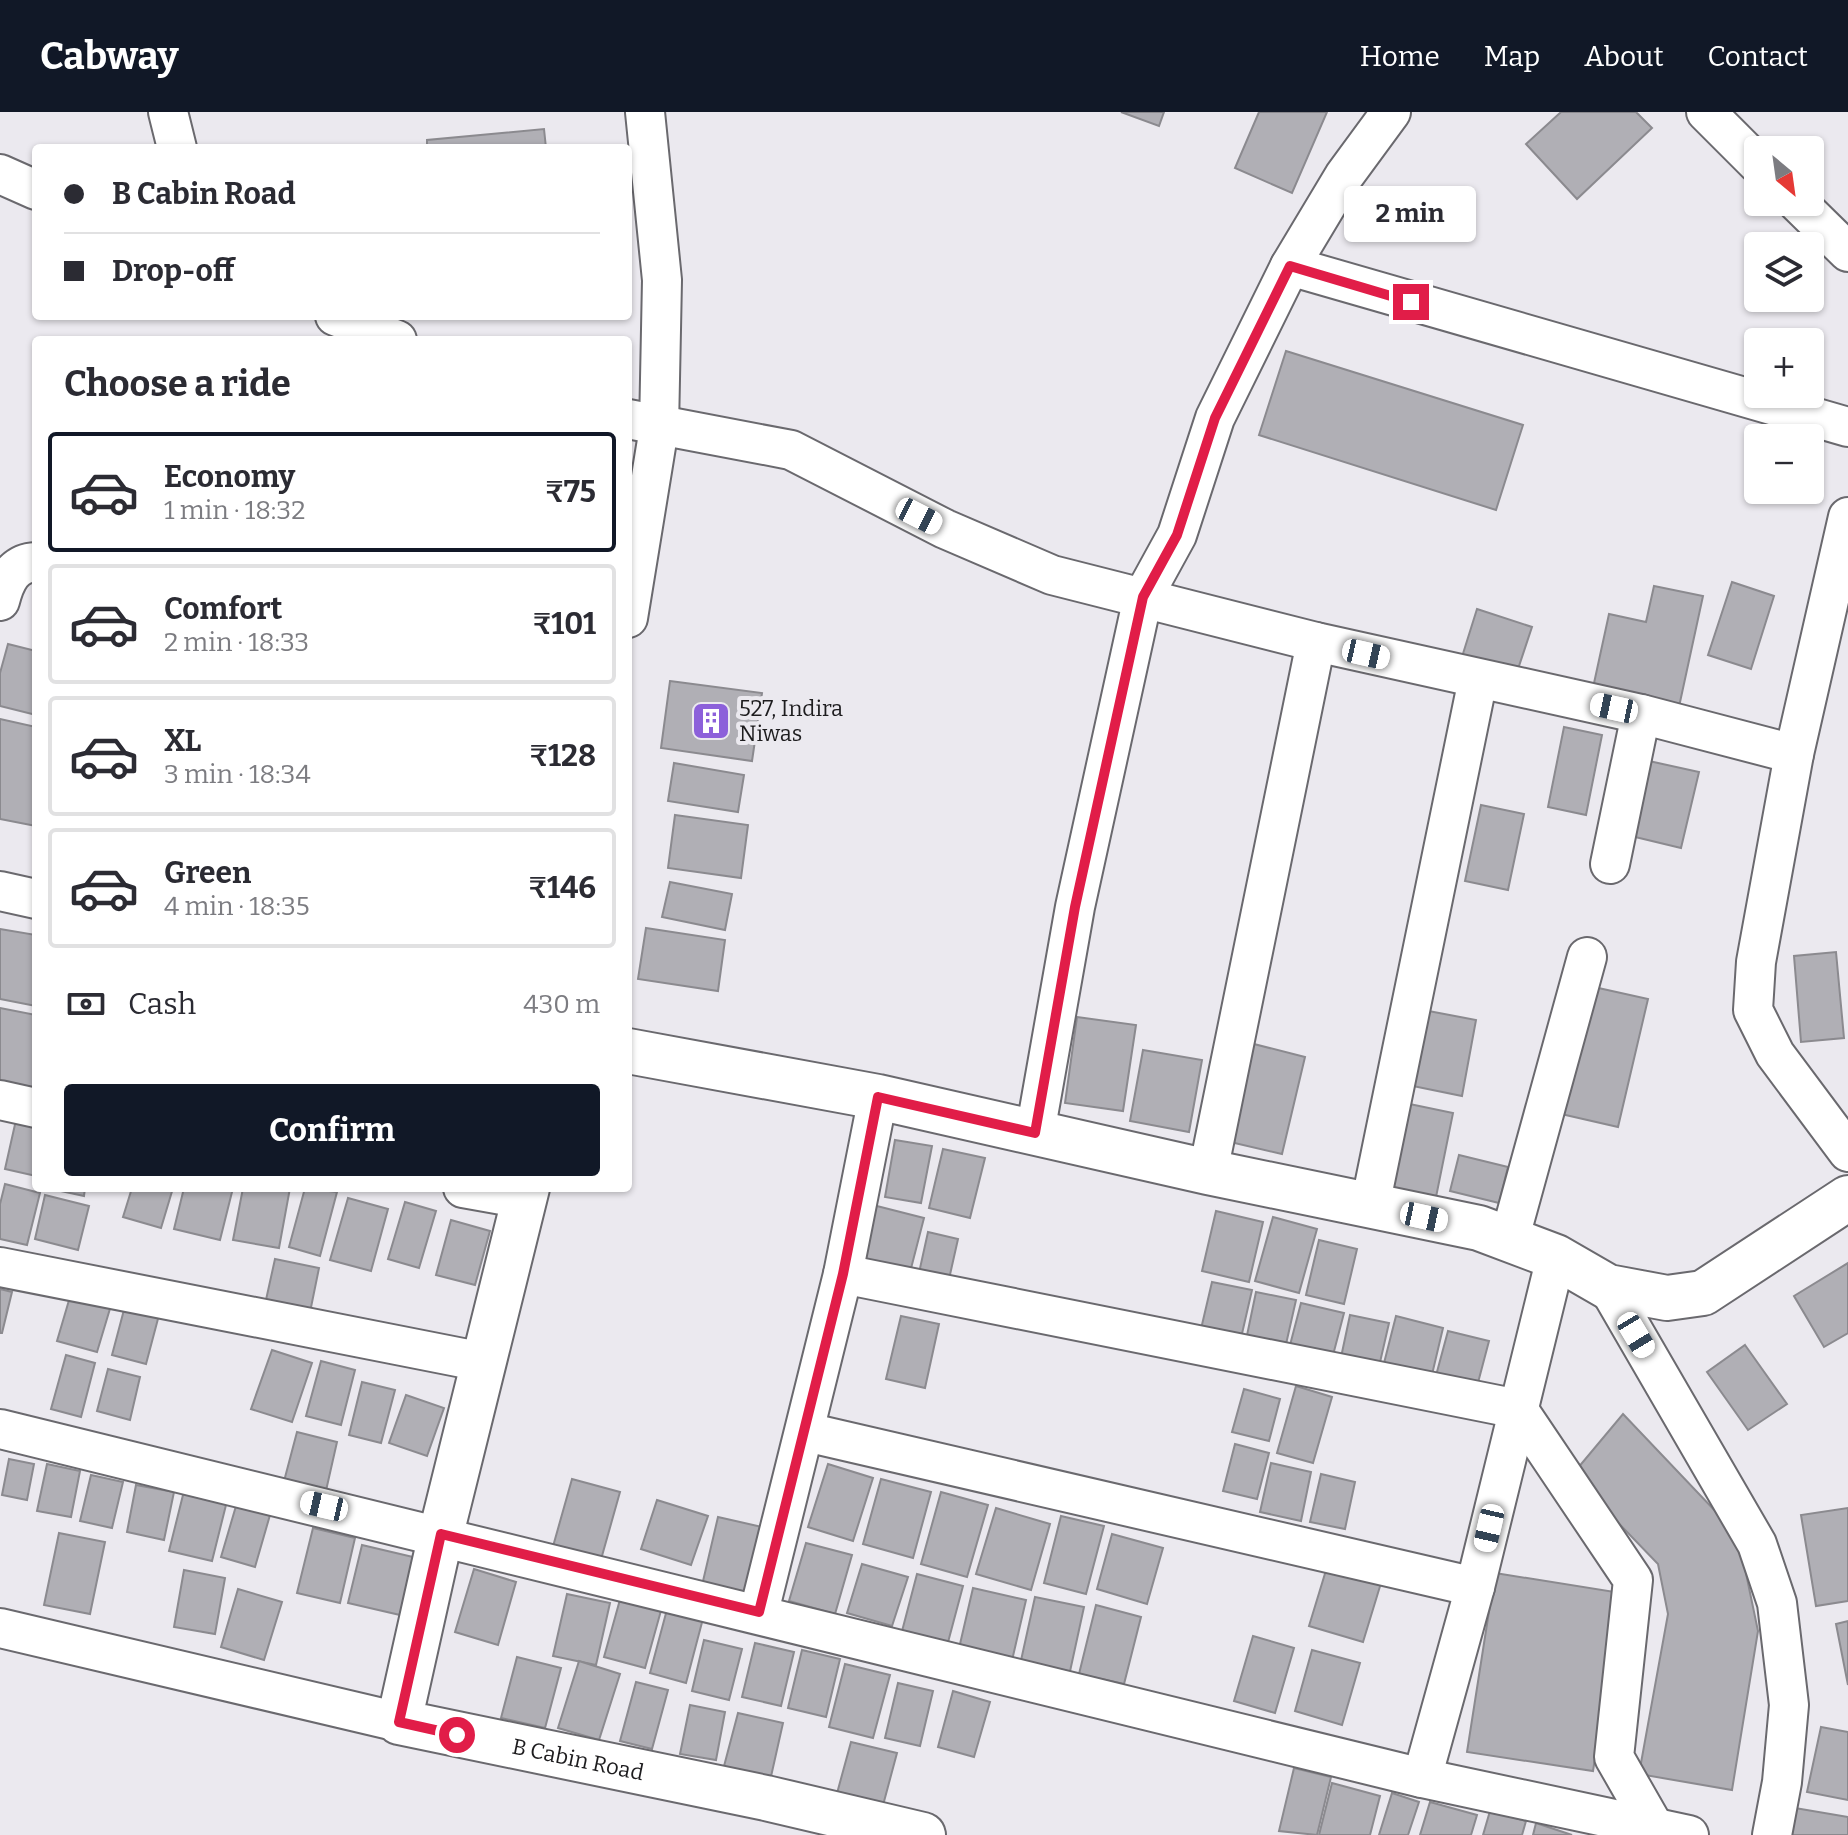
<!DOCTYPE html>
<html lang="en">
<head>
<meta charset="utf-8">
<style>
  body { margin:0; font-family:Bitter,serif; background:#f2f2f3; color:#2b2b33; height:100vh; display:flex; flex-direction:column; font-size:30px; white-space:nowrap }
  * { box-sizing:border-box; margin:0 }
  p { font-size:26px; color:#7c7c81 }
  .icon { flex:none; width:44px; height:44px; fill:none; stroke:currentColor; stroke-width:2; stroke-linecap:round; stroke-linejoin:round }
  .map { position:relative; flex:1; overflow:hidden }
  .drawer { position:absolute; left:32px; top:224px; width:600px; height:856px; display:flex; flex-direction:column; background:#fff; border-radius:8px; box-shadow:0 2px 6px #0004 }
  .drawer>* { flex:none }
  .guide { position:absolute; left:32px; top:32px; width:600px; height:176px; border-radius:8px; box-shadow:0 2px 6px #0004; display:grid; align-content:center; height:176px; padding:0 32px; background:#fff }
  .needle { width:52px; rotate:151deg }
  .controls { position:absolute; left:1744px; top:24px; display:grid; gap:16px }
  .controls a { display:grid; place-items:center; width:80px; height:80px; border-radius:8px; background:#fff; box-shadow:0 2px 6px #0004; font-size:40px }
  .end { position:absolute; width:36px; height:36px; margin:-18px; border:10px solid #e11d48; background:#fff; box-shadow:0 0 0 4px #fff }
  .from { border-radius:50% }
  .bubble { position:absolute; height:56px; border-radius:8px; background:#fff; box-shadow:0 2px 6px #0004; font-size:26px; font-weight:700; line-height:56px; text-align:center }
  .car { position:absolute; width:24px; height:48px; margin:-24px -12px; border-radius:10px; box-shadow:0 0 6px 2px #0007; background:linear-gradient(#fff 24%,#345 0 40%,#fff 0 76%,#345 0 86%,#fff 0) }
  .guide b { display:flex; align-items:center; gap:28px; height:76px; font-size:30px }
  .guide b+b { border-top:2px solid #e1e1e2 }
  .guide i { width:20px; height:20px; background:#2b2b33 }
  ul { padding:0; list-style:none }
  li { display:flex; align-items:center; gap:24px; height:120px; margin:0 16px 12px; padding:0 16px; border:4px solid #e1e1e2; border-radius:8px }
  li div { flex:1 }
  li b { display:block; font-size:30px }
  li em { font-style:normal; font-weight:700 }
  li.active { border-color:#111827 }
  li>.icon { width:72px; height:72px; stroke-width:1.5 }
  h2 { padding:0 32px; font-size:36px; line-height:96px }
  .pay { display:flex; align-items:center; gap:20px; height:88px; padding:0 32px; font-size:30px }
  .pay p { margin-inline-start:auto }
  .cta { display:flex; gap:16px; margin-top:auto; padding:16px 32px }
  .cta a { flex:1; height:92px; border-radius:8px; background:#111827; color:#fff; font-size:32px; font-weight:700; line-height:92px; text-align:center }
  header { display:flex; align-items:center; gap:48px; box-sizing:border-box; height:112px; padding:0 40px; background:#111827; color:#fff }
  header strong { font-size:38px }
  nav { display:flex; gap:44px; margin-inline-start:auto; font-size:28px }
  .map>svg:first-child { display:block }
  .building { fill:#b0afb5; stroke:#8b8a8f; stroke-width:2 }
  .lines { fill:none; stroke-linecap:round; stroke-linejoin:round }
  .minor-casing { stroke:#6a696e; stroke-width:42 }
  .tertiary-casing { stroke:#6a696e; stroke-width:48 }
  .minor { stroke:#fff; stroke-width:38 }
  .tertiary { stroke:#fff; stroke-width:44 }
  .route { stroke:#e11d48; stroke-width:10 }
  .labels { text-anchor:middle; stroke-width:8; stroke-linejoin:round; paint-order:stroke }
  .poi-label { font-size:22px; fill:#1d1c1e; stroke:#ebe9ef; text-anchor:start }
  .street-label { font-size:22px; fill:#1d1c1e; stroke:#ebe9ef }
</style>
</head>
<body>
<header>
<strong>Cabway</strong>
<nav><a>Home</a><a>Map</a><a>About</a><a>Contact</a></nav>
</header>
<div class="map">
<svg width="1848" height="1723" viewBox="0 0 1848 1723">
  <rect width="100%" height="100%" fill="#ebe9ef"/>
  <g class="building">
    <path d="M 1121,0 L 1164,0 L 1159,14 Z"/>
    <path d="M 1259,0 L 1327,0 L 1292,81 L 1235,56 Z"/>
    <path d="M 1561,0 L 1636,0 L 1652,16 L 1577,87 L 1526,32 Z"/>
    <path d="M 544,17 L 546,36 L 427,36 L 427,28 Z"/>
    <path d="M 1286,239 L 1523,313 L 1496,398 L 1259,323 Z"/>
    <path d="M 1732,470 L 1774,484 L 1751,557 L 1708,543 Z"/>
    <path d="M 1654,474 L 1703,484 L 1677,604 L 1591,585 L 1609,502 L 1646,510 Z"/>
    <path d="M 1477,497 L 1532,515 L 1515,566 L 1461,548 Z"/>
    <path d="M 8,532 L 36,539 L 36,603 L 0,594 L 0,561 Z"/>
    <path d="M 670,569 L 762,581 L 752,649 L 661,636 Z"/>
    <path d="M 0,607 L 36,615 L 36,714 L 0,707 Z"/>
    <path d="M 1564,615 L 1602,623 L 1586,703 L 1548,695 Z"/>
    <path d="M 1649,649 L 1699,660 L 1681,736 L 1631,724 Z"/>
    <path d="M 674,651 L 744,663 L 738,700 L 668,689 Z"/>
    <path d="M 1481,693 L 1524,702 L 1508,778 L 1465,769 Z"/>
    <path d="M 675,703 L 748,713 L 741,766 L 668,756 Z"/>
    <path d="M 670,770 L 732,782 L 725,818 L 662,805 Z"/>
    <path d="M 646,816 L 725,828 L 718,879 L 638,867 Z"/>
    <path d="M 0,817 L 36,823 L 36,894 L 0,887 Z"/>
    <path d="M 1836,840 L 1844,926 L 1801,930 L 1794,844 Z"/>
    <path d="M 1585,873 L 1648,887 L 1618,1015 L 1548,999 Z"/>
    <path d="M 0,896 L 36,903 L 36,958 L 32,980 L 0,973 Z"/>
    <path d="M 1418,897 L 1476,908 L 1462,984 L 1403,972 Z"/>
    <path d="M 1077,905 L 1136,913 L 1123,999 L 1065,991 Z"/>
    <path d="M 1250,931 L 1305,945 L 1282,1042 L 1226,1029 Z"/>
    <path d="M 1143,938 L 1202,948 L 1189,1020 L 1130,1009 Z"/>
    <path d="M 1400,990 L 1453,1001 L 1436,1085 L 1382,1073 Z"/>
    <path d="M 16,1008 L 36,1012 L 36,1064 L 5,1057 Z"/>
    <path d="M 895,1028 L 932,1034 L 921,1091 L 885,1085 Z"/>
    <path d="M 943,1037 L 985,1046 L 970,1106 L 929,1096 Z"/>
    <path d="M 1459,1043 L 1508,1055 L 1499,1091 L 1450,1079 Z"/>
    <path d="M 5,1072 L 40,1081 L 27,1133 L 0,1127 L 0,1092 Z"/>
    <path d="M 47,1076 L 85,1076 L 84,1084 Z"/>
    <path d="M 132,1076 L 173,1076 L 161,1116 L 123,1105 Z"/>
    <path d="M 184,1076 L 233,1076 L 220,1128 L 174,1117 Z"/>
    <path d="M 243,1076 L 290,1076 L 279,1136 L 233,1128 Z"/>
    <path d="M 305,1076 L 337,1080 L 320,1144 L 289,1135 Z"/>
    <path d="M 45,1083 L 89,1094 L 78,1138 L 35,1127 Z"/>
    <path d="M 348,1086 L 388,1097 L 371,1159 L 330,1148 Z"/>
    <path d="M 405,1090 L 436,1099 L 419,1156 L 388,1147 Z"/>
    <path d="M 869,1092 L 924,1106 L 907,1172 L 852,1159 Z"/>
    <path d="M 1216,1099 L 1263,1110 L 1249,1170 L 1202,1159 Z"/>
    <path d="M 1273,1105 L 1317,1117 L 1299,1181 L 1255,1169 Z"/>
    <path d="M 451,1108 L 490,1119 L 475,1173 L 436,1163 Z"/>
    <path d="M 928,1120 L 958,1127 L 947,1176 L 917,1170 Z"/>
    <path d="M 1319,1128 L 1357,1137 L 1344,1192 L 1306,1183 Z"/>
    <path d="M 275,1147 L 319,1156 L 307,1215 L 262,1206 Z"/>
    <path d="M 1848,1151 L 1848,1221 L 1824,1235 L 1794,1184 Z"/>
    <path d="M 1212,1170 L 1252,1178 L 1241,1226 L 1201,1217 Z"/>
    <path d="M 0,1177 L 12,1180 L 2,1221 L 0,1221 Z"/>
    <path d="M 72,1178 L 112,1190 L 97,1240 L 57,1229 Z"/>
    <path d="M 1256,1180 L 1296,1188 L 1284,1241 L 1245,1233 Z"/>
    <path d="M 1301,1191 L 1344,1201 L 1332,1247 L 1289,1237 Z"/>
    <path d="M 125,1194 L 159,1203 L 146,1252 L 112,1243 Z"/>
    <path d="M 1350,1203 L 1389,1211 L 1378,1259 L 1340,1250 Z"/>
    <path d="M 901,1204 L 939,1212 L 925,1276 L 886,1267 Z"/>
    <path d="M 1396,1204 L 1443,1216 L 1430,1271 L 1382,1259 Z"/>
    <path d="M 1448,1219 L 1489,1229 L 1475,1282 L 1434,1271 Z"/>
    <path d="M 1745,1233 L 1787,1292 L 1748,1318 L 1707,1260 Z"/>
    <path d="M 272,1238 L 312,1251 L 292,1310 L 251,1297 Z"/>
    <path d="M 66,1243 L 95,1251 L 81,1305 L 51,1297 Z"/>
    <path d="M 321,1249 L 355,1258 L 341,1313 L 306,1304 Z"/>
    <path d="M 108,1257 L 140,1265 L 130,1308 L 97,1299 Z"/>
    <path d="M 362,1270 L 395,1278 L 381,1331 L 349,1323 Z"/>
    <path d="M 1296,1274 L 1332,1285 L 1313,1351 L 1277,1341 Z"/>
    <path d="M 1244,1277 L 1280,1287 L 1269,1329 L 1232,1320 Z"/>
    <path d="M 406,1283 L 444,1296 L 427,1344 L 389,1331 Z"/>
    <path d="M 1623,1302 L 1738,1423 L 1758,1519 L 1732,1678 L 1639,1662 L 1668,1502 L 1658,1452 L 1572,1363 Z"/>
    <path d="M 297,1320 L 337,1330 L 325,1383 L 283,1373 Z"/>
    <path d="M 1235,1332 L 1269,1341 L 1257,1387 L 1223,1379 Z"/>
    <path d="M 9,1347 L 34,1352 L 27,1388 L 2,1383 Z"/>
    <path d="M 1271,1351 L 1311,1360 L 1301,1409 L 1260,1400 Z"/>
    <path d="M 47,1352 L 80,1359 L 71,1405 L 37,1399 Z"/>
    <path d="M 828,1352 L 873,1366 L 853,1429 L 808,1415 Z"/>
    <path d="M 1321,1362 L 1355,1370 L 1345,1417 L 1310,1410 Z"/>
    <path d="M 91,1363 L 123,1370 L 112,1416 L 80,1409 Z"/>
    <path d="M 572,1367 L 620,1380 L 600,1451 L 552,1438 Z"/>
    <path d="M 881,1367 L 931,1380 L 913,1446 L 863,1432 Z"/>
    <path d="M 136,1373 L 174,1380 L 164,1428 L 127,1420 Z"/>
    <path d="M 184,1379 L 227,1389 L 212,1449 L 169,1439 Z"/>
    <path d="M 941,1380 L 988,1393 L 967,1465 L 921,1452 Z"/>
    <path d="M 657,1388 L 708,1404 L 691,1453 L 641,1437 Z"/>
    <path d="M 236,1394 L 270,1403 L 255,1455 L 221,1445 Z"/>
    <path d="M 996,1396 L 1050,1412 L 1031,1478 L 976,1462 Z"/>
    <path d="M 1848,1396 L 1848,1489 L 1816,1494 L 1801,1403 Z"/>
    <path d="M 1061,1404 L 1104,1414 L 1086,1482 L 1044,1471 Z"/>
    <path d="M 718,1405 L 762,1415 L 744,1491 L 700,1482 Z"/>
    <path d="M 313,1416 L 355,1426 L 340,1491 L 297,1481 Z"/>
    <path d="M 59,1421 L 105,1430 L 90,1502 L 44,1493 Z"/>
    <path d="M 1112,1422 L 1163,1436 L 1147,1492 L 1097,1477 Z"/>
    <path d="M 806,1431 L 852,1443 L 835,1502 L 789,1489 Z"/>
    <path d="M 362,1433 L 413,1445 L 400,1503 L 348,1491 Z"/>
    <path d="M 862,1452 L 908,1465 L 892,1514 L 847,1501 Z"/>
    <path d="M 1327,1455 L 1381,1471 L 1363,1530 L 1309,1514 Z"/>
    <path d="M 474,1457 L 516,1470 L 498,1533 L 455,1520 Z"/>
    <path d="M 184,1458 L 225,1466 L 215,1522 L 174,1515 Z"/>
    <path d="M 1495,1461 L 1621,1481 L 1593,1659 L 1467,1640 Z"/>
    <path d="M 917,1462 L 963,1474 L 947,1534 L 901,1523 Z"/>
    <path d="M 973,1476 L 1026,1488 L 1010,1557 L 957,1545 Z"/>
    <path d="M 238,1477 L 282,1490 L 264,1548 L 221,1535 Z"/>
    <path d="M 567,1482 L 610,1491 L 596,1553 L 553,1544 Z"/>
    <path d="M 621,1484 L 662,1495 L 645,1556 L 604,1545 Z"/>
    <path d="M 1035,1485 L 1084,1495 L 1069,1564 L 1020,1553 Z"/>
    <path d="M 669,1490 L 705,1499 L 686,1571 L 650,1561 Z"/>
    <path d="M 1096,1493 L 1141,1505 L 1124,1572 L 1079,1562 Z"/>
    <path d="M 1848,1509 L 1848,1573 L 1836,1512 Z"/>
    <path d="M 1253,1524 L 1294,1536 L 1275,1601 L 1234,1589 Z"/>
    <path d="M 704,1528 L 742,1537 L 729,1588 L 692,1579 Z"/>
    <path d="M 755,1531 L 794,1540 L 781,1594 L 742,1585 Z"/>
    <path d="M 802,1538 L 840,1547 L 826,1605 L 788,1596 Z"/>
    <path d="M 1312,1538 L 1360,1551 L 1342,1613 L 1295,1599 Z"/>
    <path d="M 517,1545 L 561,1556 L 545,1616 L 501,1606 Z"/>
    <path d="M 579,1549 L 620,1562 L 599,1628 L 558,1616 Z"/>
    <path d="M 845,1552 L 890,1563 L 873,1626 L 829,1615 Z"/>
    <path d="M 636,1570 L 668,1578 L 652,1637 L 620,1629 Z"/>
    <path d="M 898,1571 L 933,1579 L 920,1634 L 885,1626 Z"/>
    <path d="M 953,1579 L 990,1590 L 974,1645 L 938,1635 Z"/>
    <path d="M 690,1593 L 725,1600 L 716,1648 L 680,1642 Z"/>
    <path d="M 738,1601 L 783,1611 L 770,1669 L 723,1658 Z"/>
    <path d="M 1821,1615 L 1848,1620 L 1848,1688 L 1807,1680 Z"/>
    <path d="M 851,1630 L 897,1641 L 882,1697 L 836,1685 Z"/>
    <path d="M 1294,1656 L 1331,1665 L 1317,1723 L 1279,1719 Z"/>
    <path d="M 1332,1671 L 1380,1684 L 1370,1723 L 1319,1723 Z"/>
    <path d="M 1392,1681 L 1419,1690 L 1408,1723 L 1379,1723 Z"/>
    <path d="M 1430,1690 L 1477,1703 L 1471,1723 L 1420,1723 Z"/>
    <path d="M 1795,1696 L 1848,1705 L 1848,1723 L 1790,1723 Z"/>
    <path d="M 1490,1699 L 1526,1709 L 1522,1723 L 1483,1723 Z"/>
    <path d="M 1536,1711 L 1572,1723 L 1533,1723 Z"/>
  </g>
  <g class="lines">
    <g class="minor-casing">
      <g id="minor">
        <path d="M 168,0 L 177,36"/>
        <path d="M 1706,0 L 1758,52"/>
        <path d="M 0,62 L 36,78"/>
        <path d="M 1797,90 L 1848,140"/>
        <path d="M 1290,154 L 1848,315"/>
        <path d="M 335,204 L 397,228"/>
        <path d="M 628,307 L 791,338 L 945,417 L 1052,463 L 1316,530 L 1641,602 L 1794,642"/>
        <path d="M 1848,405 L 1794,642 L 1756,850 L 1753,898 L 1775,942 L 1848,1040"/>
        <path d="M 0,489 C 5,469 13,451 36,450"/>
        <path d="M 628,506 L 659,316 L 662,168 L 645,0"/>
        <path d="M 1610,752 L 1641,602"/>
        <path d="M 0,779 L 36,787"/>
        <path d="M 0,988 L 36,996"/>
        <path d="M 1035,1021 L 1075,795 L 1143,485 L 1177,423 L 1215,306 L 1290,154 L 1344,64 L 1391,0"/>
        <path d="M 1208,1060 L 1316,530"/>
        <path d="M 463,1076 L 524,1087"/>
        <path d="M 1370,1094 L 1478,567"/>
        <path d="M 1510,1125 L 1587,845"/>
        <path d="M 0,1155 L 483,1250"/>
        <path d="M 843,1162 L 1518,1297 L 1633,1468 L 1614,1645 L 1654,1715"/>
        <path d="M 1608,1175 L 1757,1432 L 1777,1491 L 1789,1593 L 1782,1670 L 1772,1723"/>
        <path d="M 0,1317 L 1422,1666 L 1689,1723"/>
        <path d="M 806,1320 L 1475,1475"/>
        <path d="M 759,1500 L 843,1162 L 878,985"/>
        <path d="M 0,1516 L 399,1610"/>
        <path d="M 1422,1666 L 1475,1475 L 1556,1145"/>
      </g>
    </g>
    <g class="tertiary-casing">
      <g id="tertiary">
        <path d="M 628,939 L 878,985 L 1208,1060 L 1479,1116 L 1556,1145 L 1608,1175 L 1667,1186 L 1703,1181 L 1848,1086"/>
        <path id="s1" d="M 527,1076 L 441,1422 L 399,1610 L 766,1686 L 923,1723"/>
      </g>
    </g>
    <use href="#minor" class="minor"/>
    <use href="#tertiary" class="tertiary"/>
  </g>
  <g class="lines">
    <path class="route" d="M 457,1623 L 399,1610 L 441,1422 L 759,1500 L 843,1162 L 878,985 L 1035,1021 L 1075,795 L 1143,485 L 1177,423 L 1215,306 L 1290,154 L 1411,190"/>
  </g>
  <defs>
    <g id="building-square" transform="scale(2)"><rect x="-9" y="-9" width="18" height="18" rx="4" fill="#8c60da" stroke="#ebe9ef"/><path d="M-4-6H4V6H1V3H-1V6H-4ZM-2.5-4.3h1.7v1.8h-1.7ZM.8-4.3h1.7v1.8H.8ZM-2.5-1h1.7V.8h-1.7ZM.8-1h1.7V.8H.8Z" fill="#fff"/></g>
  </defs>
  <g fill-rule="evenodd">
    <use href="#building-square" x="711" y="609"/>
  </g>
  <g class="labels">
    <g class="poi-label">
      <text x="739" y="604">527, Indira<tspan x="739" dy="25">Niwas</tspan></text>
    </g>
    <g class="street-label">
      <text dy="8" stroke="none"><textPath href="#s1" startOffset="732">B Cabin Road</textPath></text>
    </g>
  </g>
</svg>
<div class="controls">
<a><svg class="needle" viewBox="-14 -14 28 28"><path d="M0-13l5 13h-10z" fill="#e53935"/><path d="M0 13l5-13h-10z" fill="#7c7c81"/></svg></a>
<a><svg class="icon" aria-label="layers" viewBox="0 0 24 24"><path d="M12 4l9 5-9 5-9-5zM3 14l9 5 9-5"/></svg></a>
<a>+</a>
<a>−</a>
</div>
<i class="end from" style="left:457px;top:1623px"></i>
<i class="end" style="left:1411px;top:190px"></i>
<div class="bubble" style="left:1344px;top:74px;width:132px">2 min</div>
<i class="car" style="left:919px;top:404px;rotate:117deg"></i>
<i class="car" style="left:1366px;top:542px;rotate:103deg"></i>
<i class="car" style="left:1614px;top:596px;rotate:282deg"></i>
<i class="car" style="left:1424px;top:1105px;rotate:102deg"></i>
<i class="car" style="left:1636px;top:1223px;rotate:149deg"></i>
<i class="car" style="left:324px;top:1394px;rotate:283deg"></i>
<i class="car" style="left:1489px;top:1416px;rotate:193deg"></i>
<div class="guide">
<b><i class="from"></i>B Cabin Road</b>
<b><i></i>Drop-off</b>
</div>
<section class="drawer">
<h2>Choose a ride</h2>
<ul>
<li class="active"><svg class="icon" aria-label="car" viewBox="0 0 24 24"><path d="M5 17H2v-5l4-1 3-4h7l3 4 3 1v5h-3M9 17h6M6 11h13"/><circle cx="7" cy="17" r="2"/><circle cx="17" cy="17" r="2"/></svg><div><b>Economy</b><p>1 min · 18:32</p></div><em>₹75</em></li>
<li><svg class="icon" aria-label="car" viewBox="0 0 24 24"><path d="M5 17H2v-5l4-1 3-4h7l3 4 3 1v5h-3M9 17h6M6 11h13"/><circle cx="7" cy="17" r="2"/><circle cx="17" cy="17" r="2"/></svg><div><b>Comfort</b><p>2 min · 18:33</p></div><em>₹101</em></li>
<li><svg class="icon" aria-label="car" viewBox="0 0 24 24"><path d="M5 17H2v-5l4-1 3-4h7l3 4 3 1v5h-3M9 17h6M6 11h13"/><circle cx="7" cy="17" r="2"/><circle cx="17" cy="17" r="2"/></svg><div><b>XL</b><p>3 min · 18:34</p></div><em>₹128</em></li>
<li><svg class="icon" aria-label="car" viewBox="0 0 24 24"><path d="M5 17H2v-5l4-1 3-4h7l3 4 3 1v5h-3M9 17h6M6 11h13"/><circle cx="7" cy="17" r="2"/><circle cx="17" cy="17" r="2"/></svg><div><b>Green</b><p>4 min · 18:35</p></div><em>₹146</em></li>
</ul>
<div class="pay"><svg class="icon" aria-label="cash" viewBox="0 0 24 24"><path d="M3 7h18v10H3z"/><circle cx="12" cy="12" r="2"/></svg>Cash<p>430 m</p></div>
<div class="cta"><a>Confirm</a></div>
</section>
</div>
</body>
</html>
